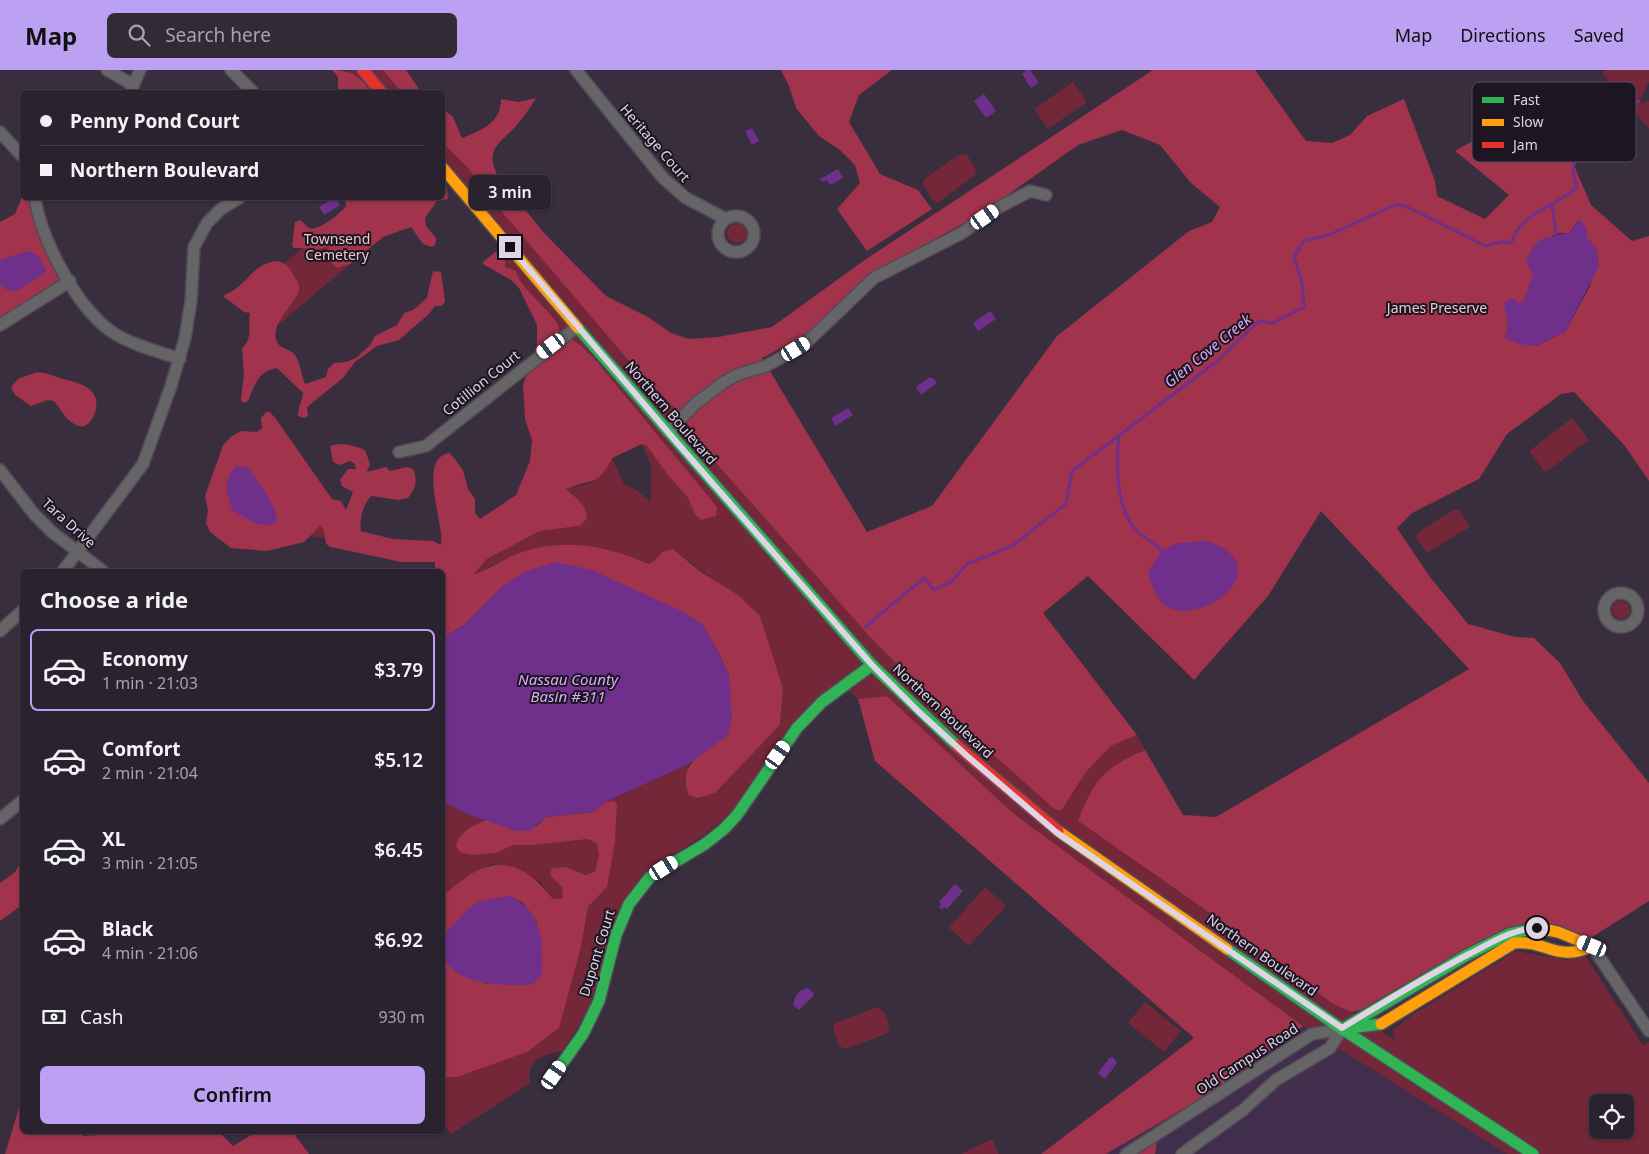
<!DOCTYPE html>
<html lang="en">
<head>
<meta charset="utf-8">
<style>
  body { margin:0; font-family:"Noto Sans",sans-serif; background:#322a36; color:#f1f3f6; height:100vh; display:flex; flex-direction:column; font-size:19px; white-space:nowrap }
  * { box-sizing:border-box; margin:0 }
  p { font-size:16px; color:#a5a4aa }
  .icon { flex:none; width:28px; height:28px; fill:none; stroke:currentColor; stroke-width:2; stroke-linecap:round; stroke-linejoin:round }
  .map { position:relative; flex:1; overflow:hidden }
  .side { position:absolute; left:20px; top:499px; width:425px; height:565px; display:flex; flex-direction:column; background:#2a222e; border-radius:8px; box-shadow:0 1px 4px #0004,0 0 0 1px #463f4a }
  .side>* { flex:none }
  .guide { position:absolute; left:20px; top:20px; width:425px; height:110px; border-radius:8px; box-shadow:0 1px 4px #0004,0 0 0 1px #463f4a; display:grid; align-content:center; height:110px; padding:0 20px; background:#2a222e }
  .fabs { position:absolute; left:1589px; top:1024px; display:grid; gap:10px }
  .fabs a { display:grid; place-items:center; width:45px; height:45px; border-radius:8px; background:#2a222e; box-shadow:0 1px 4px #0004,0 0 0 1px #463f4a; font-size:25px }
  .end { position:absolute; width:22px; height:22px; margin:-11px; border:6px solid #dfd4e6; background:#111; box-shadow:0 0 0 2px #111 }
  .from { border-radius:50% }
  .bubble { position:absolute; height:35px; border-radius:8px; background:#2a222e; box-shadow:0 1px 4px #0004,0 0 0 1px #463f4a; font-size:16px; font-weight:600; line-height:35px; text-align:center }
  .car { position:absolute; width:15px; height:30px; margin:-15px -8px; border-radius:6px; box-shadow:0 0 4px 1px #0007; background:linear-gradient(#fff 24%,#345 0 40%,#fff 0 76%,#345 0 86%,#fff 0) }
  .guide b { display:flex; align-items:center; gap:18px; height:48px; font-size:19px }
  .guide b+b { border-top:1px solid #463f4a }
  .guide i { width:12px; height:12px; background:#f1f3f6 }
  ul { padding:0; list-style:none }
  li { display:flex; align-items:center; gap:15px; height:82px; margin:0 10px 8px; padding:0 10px; border:2px solid transparent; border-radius:8px }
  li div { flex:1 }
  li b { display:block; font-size:19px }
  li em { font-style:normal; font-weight:600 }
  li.current { border-color:#bca0f2 }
  li>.icon { width:45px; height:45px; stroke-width:1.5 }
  h2 { padding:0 20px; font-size:22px; line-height:60px }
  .pay { display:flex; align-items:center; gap:12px; height:55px; padding:0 20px; font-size:19px }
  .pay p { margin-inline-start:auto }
  .action { display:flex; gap:10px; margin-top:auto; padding:10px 20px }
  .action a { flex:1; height:58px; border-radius:8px; background:#bca0f2; color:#111; font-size:20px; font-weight:600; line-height:58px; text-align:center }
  header { display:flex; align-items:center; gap:30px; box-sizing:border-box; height:70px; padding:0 25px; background:#bca0f2; color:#111 }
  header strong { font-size:24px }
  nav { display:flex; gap:28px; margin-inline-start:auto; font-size:18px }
  .search { width:350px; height:45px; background:#322a36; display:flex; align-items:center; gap:12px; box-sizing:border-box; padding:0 18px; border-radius:8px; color:#a5a4aa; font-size:19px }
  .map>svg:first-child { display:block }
  .built { fill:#412d4c }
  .green { fill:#732738; fill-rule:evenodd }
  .forest { fill:#a1334c; fill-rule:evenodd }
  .water { fill:#6e308a }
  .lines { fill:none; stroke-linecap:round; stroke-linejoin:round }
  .stream { stroke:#6e308a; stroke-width:3 }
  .street-casing { stroke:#524a57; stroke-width:14 }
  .fast-casing { stroke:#524a57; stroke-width:14 }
  .slow-casing { stroke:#524a57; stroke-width:14 }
  .jam-casing { stroke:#524a57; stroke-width:14 }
  .street { stroke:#656466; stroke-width:11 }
  .fast { stroke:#30b455; stroke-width:11 }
  .slow { stroke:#ff9f0a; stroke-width:11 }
  .jam { stroke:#e5322d; stroke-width:11 }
  .route { stroke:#dfd4e6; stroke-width:6 }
  .labels { text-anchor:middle; stroke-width:4; stroke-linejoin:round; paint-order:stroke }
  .street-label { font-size:14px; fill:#dfd4e6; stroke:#1d1522 }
  .park-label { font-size:14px; fill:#e9c8ca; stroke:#1d1522 }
  .water-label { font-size:15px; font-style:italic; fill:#d9aaf5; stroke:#1d1522 }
  .key { fill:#1d1522; stroke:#574e5d; stroke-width:1 }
  .key-label { font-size:14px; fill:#dfd4e6 }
</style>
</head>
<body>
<header>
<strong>Map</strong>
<div class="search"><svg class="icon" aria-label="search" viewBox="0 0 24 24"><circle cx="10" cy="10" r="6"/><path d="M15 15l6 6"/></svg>Search here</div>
<nav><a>Map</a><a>Directions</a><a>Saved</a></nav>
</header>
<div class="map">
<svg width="1649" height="1084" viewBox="0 0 1649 1084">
  <rect width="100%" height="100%" fill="#382e3e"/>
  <path class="built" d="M 1303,956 L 1484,1069 L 1507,1084 L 1106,1084 L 1216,1020 Z"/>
  <g class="green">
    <path d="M 347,0 L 383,0 L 401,22 L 371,22 Z"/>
    <path d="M 1606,0 L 1649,0 L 1649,12 L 1638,34 L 1649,31 L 1649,59 L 1602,3 Z"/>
    <path d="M 1073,12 L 1087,32 L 1048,59 L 1034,39 Z"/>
    <path d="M 443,73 L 467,97 L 489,127 L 629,291 L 683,347 L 715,392 L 869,566 L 935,633 L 1053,738 L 1061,741 L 1086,702 L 1111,676 L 1137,665 L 1145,680 C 1103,698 1094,710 1078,751 L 1230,857 L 1333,934 L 1352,942 L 1395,970 L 1393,960 L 1412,945 L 1516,881 L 1566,890 L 1584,884 L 1643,975 L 1649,972 L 1649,1084 L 1507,1084 L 1303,956 L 1014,744 L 887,626 L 858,629 L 840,612 L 726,747 L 704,765 L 647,801 L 602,902 L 587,942 L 563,981 C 543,985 526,989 530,1013 L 450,1065 L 443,1050 L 443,1007 L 457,1007 L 581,877 L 588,837 L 607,817 L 615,773 L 617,734 L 614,731 L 605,732 L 689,694 L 684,714 L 715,723 L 780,655 L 783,618 L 760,546 L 673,479 L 662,482 L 655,490 L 649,494 C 609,477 564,467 521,483 C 504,489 488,498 472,506 L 487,489 L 540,461 L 579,456 L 587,449 C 587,435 577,427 566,419 L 593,412 L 593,287 L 578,273 L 559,262 C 558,258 559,254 556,250 C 547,239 517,213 515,201 L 505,197 L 505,186 L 500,183 L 508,176 L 452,109 L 444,115 L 443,113 ZM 642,374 L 651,395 L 651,432 L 636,420 L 624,414 L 612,388 ZM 1598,1032 L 1625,1032 L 1625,1060 L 1598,1060 Z"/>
    <path d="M 960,84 L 967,85 L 976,99 L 975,105 L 939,132 L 934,131 L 923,115 L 924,109 Z"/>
    <path d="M 363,128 L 383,167 L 273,259 L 244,227 Z"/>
    <circle cx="737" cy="163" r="10"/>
    <path d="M 1572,348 L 1589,370 L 1545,403 L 1529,381 Z"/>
    <path d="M 1455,439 L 1459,440 L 1469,455 L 1468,458 L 1427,483 L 1416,467 L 1417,463 Z"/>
    <path d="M 318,456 L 323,458 L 325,468 L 309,466 Z"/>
    <circle cx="1621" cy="540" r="9"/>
    <path d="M 443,731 L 466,744 L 486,750 L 477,754 L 495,783 L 514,775 L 534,775 L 588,769 L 596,773 L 599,784 L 595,801 L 587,805 L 566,797 L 550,805 L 562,817 L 563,828 L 553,829 L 539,811 L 492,794 C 473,802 454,812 443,830 Z"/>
    <path d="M 985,817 L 1006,836 L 969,876 L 949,858 Z"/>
    <path d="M 1145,932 L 1181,961 L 1164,982 L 1128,953 Z"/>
    <path d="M 878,937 C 886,942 891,954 888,963 L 846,979 L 839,976 L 833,959 L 835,953 Z"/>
    <path d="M 992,1069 L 999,1084 L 961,1084 Z"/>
  </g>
  <g class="forest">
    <path d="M 332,0 C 353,0 359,6 371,22 L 338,22 L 338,7 Z"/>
    <path d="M 383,0 L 406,0 L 421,22 L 401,22 Z"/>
    <path d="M 781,0 L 892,0 L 859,25 L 849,52 L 880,104 L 918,120 L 932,139 L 867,181 L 837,139 L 860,113 L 855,95 L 840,80 L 819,66 L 796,38 L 789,16 Z"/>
    <path d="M 1153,0 L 1255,0 L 1306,71 L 1332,73 L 1350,65 L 1367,46 L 1404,29 L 1435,111 L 1437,126 L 1485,149 L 1509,125 L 1455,81 L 1487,63 L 1541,41 L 1554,49 L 1591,135 L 1632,171 L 1649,166 L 1649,411 L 1625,376 L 1574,322 L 1561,324 L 1507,364 L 1479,409 L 1412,443 L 1397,458 L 1430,507 L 1468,554 L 1515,567 L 1534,568 L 1560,593 L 1583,631 L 1649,713 L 1649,831 L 1589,869 L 1523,854 L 1361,940 L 1352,942 L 1333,934 L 1230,857 L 1078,751 C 1094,710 1103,698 1145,680 L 1183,745 L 1216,747 L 1469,599 L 1321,441 L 1268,526 L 1194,610 L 1088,506 L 1043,543 L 1137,665 L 1111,676 L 1086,702 L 1061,741 L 1053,738 L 935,633 L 869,566 L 715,392 L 683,347 L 629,291 L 489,127 L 467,97 L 443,73 L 443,39 L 453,47 L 462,68 C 482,60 501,53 501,29 L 518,32 L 536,28 C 530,38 523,48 515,57 C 500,74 484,79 498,106 L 544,163 L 606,226 L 648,247 L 671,263 L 689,269 L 718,267 L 772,257 L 866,189 ZM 1122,60 L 1160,75 L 1191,113 L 1220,137 L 1212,152 L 1189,161 L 1057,266 L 932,436 L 867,462 L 762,288 L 806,265 L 869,205 L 981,144 L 1078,75 ZM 1579,150 L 1587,159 L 1587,168 L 1597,179 L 1590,216 L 1565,262 L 1536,276 L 1505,268 C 1508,255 1513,239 1524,231 L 1549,169 L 1557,163 L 1569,163 Z"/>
    <path d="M 443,112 L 447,119 L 448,129 L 437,131 L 425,148 L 426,156 L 436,168 L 435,175 L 432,177 L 423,174 L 411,157 L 383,167 L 350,194 L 337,198 L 327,188 L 329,176 C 311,183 312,177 294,178 L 292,176 L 295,152 L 300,150 C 303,152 306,156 309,158 C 318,162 341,143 346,136 L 345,128 L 442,128 Z"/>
    <path d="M 22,127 L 30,128 L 70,211 L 0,255 L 0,152 L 15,144 Z"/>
    <path d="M 495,182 L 505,186 L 505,197 L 516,201 C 517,213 547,239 556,251 C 559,254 558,258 560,262 L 578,273 L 593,287 L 717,437 L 716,446 L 701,450 L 695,444 L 687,426 L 670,408 L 647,376 L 642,374 L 612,388 C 598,417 592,408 566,419 C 576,428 587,434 587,449 L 579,456 L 540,461 L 487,489 L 473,505 C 490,499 505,488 522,482 C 565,468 608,476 649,494 L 655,490 L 662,482 L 673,479 L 701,502 L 738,525 L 760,546 L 783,618 L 780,655 L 715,723 L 698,728 L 689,725 C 675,693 706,681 728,665 L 729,606 L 719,583 L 702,554 L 679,540 L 504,515 L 464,555 L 443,568 L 442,501 L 435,501 L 435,492 L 401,492 L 331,477 L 326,474 L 324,461 L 320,456 L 304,472 L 267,481 L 231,478 L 210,462 L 206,453 L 208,441 L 205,426 L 223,375 L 232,366 L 241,361 L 257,362 L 262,358 L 261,348 L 266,342 L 270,342 L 276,349 L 332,429 L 341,431 L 346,440 L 353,422 L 342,416 L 340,410 L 348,399 L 356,399 L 355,394 L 350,391 L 340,395 L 333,392 L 330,376 C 340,372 354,375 365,380 L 370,394 L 367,402 L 386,397 L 390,401 L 407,397 L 413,399 C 418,411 416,418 408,428 L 399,430 L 371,426 C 363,435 359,449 361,461 L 393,469 L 433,471 L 441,475 C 445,455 416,387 450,383 L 463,400 L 468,419 L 475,429 L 475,443 L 480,449 L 516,425 L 530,391 L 532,370 L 525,349 L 523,315 L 537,274 L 537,255 L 519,218 L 511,210 L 483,194 L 483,192 Z"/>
    <path d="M 278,191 C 287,194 290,198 294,206 C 297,210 300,215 299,220 C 296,234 269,253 277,272 C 281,280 290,278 295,285 C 301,294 301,304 305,314 L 326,307 L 328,299 L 334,293 L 346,292 L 356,288 L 370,275 L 375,266 L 397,255 L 404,243 L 413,240 L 427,228 L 433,201 L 441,202 L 445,232 L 441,236 L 435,236 L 429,244 L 399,270 L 377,276 L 355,292 L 343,308 L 307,337 L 308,346 L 304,348 L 298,346 C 298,339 302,331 303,323 L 277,298 C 258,301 255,314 248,331 L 244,333 L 241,330 L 244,304 L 242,279 C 253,268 248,257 250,243 L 244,242 L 223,226 C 228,223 233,221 238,217 C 252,206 256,193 278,191 Z"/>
    <path d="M 37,302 C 47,303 54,306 63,309 C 78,313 100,317 96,339 C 94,348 91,352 83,357 C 67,354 64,343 54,331 L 48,330 L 31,336 L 15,325 L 11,317 L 18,309 Z"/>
    <path d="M 887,626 L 1014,744 L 1303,956 L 1216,1020 L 1106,1084 L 1041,1084 L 1194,968 L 875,691 L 858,629 Z"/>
    <path d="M 614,731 L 617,734 L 615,773 L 607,817 L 588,837 L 581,877 L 559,958 L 527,982 L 457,1007 L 443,1007 L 442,881 C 449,905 468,906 488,914 L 537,852 L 523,833 L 510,826 L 496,829 L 448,860 L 443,873 C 443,860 439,842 443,830 C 445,822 455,816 461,811 C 498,782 526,795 553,829 L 563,828 L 562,817 L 550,805 L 552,798 L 566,797 L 586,805 L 595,801 L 599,784 L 596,773 L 588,769 L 534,775 L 514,775 L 495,783 L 473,785 L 461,783 L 456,776 C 459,762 473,755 486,750 L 518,761 L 537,756 L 546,747 L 593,742 L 605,732 Z"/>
    <path d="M 22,779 L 22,835 L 0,851 L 0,813 L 15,802 L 20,794 Z"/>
    <path d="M 22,1028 L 22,1061 L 80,1061 L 83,1066 L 113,1064 L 118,1061 L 218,1061 L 233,1076 L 258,1061 L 292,1061 L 309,1084 L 5,1084 Z"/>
    <path d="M 1157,1070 L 1155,1084 L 1137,1084 Z"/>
  </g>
  <g class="water">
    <path d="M 1027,0 L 1030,0 L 1039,13 L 1031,18 L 1022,4 Z"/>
    <path d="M 984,24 L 996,41 L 986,48 L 974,31 Z"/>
    <path d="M 752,58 L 759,71 L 752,75 L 745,61 Z"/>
    <path d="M 838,99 L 843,108 L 830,115 L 827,110 L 822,112 L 820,109 Z"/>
    <path d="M 335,128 L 340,135 L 324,145 L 319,137 Z"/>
    <path d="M 1580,150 L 1587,159 L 1587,168 L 1597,179 L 1599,196 L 1565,262 L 1536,276 L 1519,274 L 1505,268 L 1508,256 L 1504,234 L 1511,227 L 1519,234 L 1524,230 L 1533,204 L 1526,191 L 1533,177 L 1541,169 C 1552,169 1556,163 1569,163 Z"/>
    <path d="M 28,181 L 38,185 L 47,202 L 18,220 L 9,221 L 0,215 L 0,190 Z"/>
    <path d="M 990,241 L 996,249 L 978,261 L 973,253 Z"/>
    <path d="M 930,307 L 934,309 L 937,313 L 921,325 L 916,317 Z"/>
    <path d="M 848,338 L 853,345 L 835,356 L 831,348 Z"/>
    <path d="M 236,396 L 247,397 C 259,413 275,431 277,451 L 272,455 L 257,454 L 233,441 C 226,422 222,412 236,396 Z"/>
    <path d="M 1209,471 C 1215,475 1224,477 1229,482 C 1263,516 1190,557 1163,534 C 1155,526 1151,513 1148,502 L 1162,480 L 1178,473 Z"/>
    <path d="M 555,492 L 592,500 L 679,540 L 702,554 L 719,583 L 729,606 L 732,646 L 728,665 L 689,694 L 605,732 L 593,742 L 546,747 L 530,761 L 518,761 L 466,744 L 443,731 L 443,568 L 464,555 L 504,515 L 525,502 Z"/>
    <path d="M 955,814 L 963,821 L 947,839 L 944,837 L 942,840 L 939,837 L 941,834 L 939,832 Z"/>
    <path d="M 510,826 C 543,843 543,871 542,904 L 533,914 C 507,917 448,915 443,882 C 441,871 446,862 453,855 C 460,848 470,835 479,832 C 489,829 500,828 510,826 Z"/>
    <path d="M 808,918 L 814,923 L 813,926 L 799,940 L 793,935 C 795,927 797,920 808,918 Z"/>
    <path d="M 1110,987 L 1114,988 L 1117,993 L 1105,1009 L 1098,1003 Z"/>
  </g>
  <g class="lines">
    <g class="stream">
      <path d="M 1552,136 L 1557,167"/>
      <path d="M 1119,366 C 1116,392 1116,431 1131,454 C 1138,466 1155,471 1163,482"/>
      <path d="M 865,557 L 924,508 L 934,520 L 951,512 L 967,494 L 1012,476 L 1066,434 L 1072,401 L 1216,292 L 1259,251 L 1272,253 L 1304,237 L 1302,214 L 1294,186 L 1304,171 L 1331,164 L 1397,134 L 1410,138 L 1486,176 L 1501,172 L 1511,173 C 1521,143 1553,137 1577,118 L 1572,98 L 1593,64 L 1639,31"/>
    </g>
    <g class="street-casing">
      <g id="street">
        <path d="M 107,0 L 133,15"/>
        <path d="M 231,0 L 253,22"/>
        <path d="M 576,0 L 663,108 L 686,128 L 726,149"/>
        <path d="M 131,21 L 140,0"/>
        <path d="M 0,62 L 22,86"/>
        <path d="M 35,128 C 41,169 76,237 112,262 C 132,275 157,281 180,289"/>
        <circle cx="736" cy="164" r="18"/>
        <path d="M 0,255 L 70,211"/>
        <path d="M 668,362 L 695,334 L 724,312 L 739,304 L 766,296 L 805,274 L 874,208 L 962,163 L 996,139 L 1030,121 L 1046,125"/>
        <path d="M 399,382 L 426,376 L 577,257"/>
        <path d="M 0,400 L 34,444 L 52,462 L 103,501"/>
        <path d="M 63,501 L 143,394 L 171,316 L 185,268 L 191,231 L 194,177 L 207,153 L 221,139 L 239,128"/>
        <circle cx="1621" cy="540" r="17"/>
        <path d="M 0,561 L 22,541"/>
        <path d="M 0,749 L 22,731"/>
        <path d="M 1592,876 L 1649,961"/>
        <path d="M 1126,1084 L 1312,964 L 1342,959"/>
        <path d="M 1182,1084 L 1243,1040 L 1276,1010 L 1330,978 L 1342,959"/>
      </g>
    </g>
    <g class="fast-casing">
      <g id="fast">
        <path d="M 578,258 L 872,595 L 957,676"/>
        <path d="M 1227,879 L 1342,959 L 1533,1084"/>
        <path d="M 1381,954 L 1342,959 L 1467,885 L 1509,864 L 1537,858"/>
        <path d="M 554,1005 L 583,964 L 599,931 L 616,865 L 629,834 L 650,807 L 705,774 L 724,759 L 737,745 L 797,658 L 822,632 L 872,595"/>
      </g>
    </g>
    <g class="slow-casing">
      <g id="slow">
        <path d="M 442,97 L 578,258"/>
        <path d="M 1058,761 L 1227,879"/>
        <path d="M 1381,954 L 1514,873 C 1547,870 1557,893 1592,876 L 1558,862 L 1537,858"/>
      </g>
    </g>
    <g class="jam-casing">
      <g id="jam">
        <path d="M 363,0 L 381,22"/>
        <path d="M 957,676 L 1058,761"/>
      </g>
    </g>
    <use href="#street" class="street"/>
    <use href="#fast" class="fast"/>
    <use href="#slow" class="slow"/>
    <use href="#jam" class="jam"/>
  </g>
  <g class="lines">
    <path class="route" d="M 510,177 L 679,375 L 872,595 L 918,641 L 966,685 L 1056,762 L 1342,958 C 1384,932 1425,907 1469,884 C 1491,873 1512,859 1537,858"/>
  </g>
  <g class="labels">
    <g class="street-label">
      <text transform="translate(655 73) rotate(49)" y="5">Heritage Court</text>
      <text transform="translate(481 313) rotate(-39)" y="5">Cotillion Court</text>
      <text transform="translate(671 343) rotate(49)" y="5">Northern Boulevard</text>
      <text transform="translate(69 453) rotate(42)" y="5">Tara Drive</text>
      <text transform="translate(943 641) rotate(43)" y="5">Northern Boulevard</text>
      <text transform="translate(597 883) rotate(-73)" y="5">Dupont Court</text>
      <text transform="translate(1262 885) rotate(35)" y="5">Northern Boulevard</text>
      <text transform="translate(1247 989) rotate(-33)" y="5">Old Campus Road</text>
    </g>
    <g class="park-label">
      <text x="337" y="174">Townsend<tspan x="337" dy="16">Cemetery</tspan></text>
      <text x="1437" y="243">James Preserve</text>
    </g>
    <g class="water-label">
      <text transform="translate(1208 281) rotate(-39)" y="5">Glen Cove Creek</text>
      <text x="568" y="615">Nassau County<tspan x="568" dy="17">Basin #311</tspan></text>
    </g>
  </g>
  <rect x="1472" y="12" width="164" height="80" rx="8" class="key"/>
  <rect x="1482" y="27" width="22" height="6" fill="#30b455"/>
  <rect x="1482" y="49" width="22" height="7" fill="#ff9f0a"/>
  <rect x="1482" y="72" width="22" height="6" fill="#e5322d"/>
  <g class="key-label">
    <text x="1513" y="35">Fast</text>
    <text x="1513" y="57">Slow</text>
    <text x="1513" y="80">Jam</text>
  </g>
</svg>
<div class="fabs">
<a><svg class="icon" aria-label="locate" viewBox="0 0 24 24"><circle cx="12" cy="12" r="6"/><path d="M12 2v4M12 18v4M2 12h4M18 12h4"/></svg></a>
</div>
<i class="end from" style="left:1537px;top:858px"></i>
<i class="end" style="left:510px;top:177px"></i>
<div class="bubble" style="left:469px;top:105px;width:82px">3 min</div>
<i class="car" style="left:985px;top:147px;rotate:55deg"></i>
<i class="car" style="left:551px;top:276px;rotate:233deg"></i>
<i class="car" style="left:796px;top:279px;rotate:59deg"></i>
<i class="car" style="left:778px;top:685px;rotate:35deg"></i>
<i class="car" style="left:664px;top:798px;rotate:58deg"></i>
<i class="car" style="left:1592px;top:876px;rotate:292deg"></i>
<i class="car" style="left:554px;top:1005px;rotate:35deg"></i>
<div class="guide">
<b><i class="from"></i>Penny Pond Court</b>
<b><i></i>Northern Boulevard</b>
</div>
<section class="side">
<h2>Choose a ride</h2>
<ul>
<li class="current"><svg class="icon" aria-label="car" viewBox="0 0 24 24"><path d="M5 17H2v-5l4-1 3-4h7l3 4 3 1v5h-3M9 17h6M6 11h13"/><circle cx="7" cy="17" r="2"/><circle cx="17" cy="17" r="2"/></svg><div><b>Economy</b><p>1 min · 21:03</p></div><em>$3.79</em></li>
<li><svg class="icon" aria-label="car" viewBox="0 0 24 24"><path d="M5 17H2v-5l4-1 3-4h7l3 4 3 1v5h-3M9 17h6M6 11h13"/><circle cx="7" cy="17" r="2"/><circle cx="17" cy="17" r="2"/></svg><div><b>Comfort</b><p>2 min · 21:04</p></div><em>$5.12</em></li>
<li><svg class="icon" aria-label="car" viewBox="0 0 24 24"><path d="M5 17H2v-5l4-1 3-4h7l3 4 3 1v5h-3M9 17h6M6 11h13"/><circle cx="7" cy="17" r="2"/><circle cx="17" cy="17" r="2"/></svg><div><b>XL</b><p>3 min · 21:05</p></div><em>$6.45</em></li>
<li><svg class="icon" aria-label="car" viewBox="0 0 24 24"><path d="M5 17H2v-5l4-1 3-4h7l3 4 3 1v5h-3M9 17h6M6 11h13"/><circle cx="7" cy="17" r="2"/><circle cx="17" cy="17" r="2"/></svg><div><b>Black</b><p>4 min · 21:06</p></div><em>$6.92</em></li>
</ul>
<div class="pay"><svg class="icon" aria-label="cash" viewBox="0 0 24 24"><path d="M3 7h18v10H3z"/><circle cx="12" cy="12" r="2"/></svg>Cash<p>930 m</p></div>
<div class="action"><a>Confirm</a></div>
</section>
</div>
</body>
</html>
